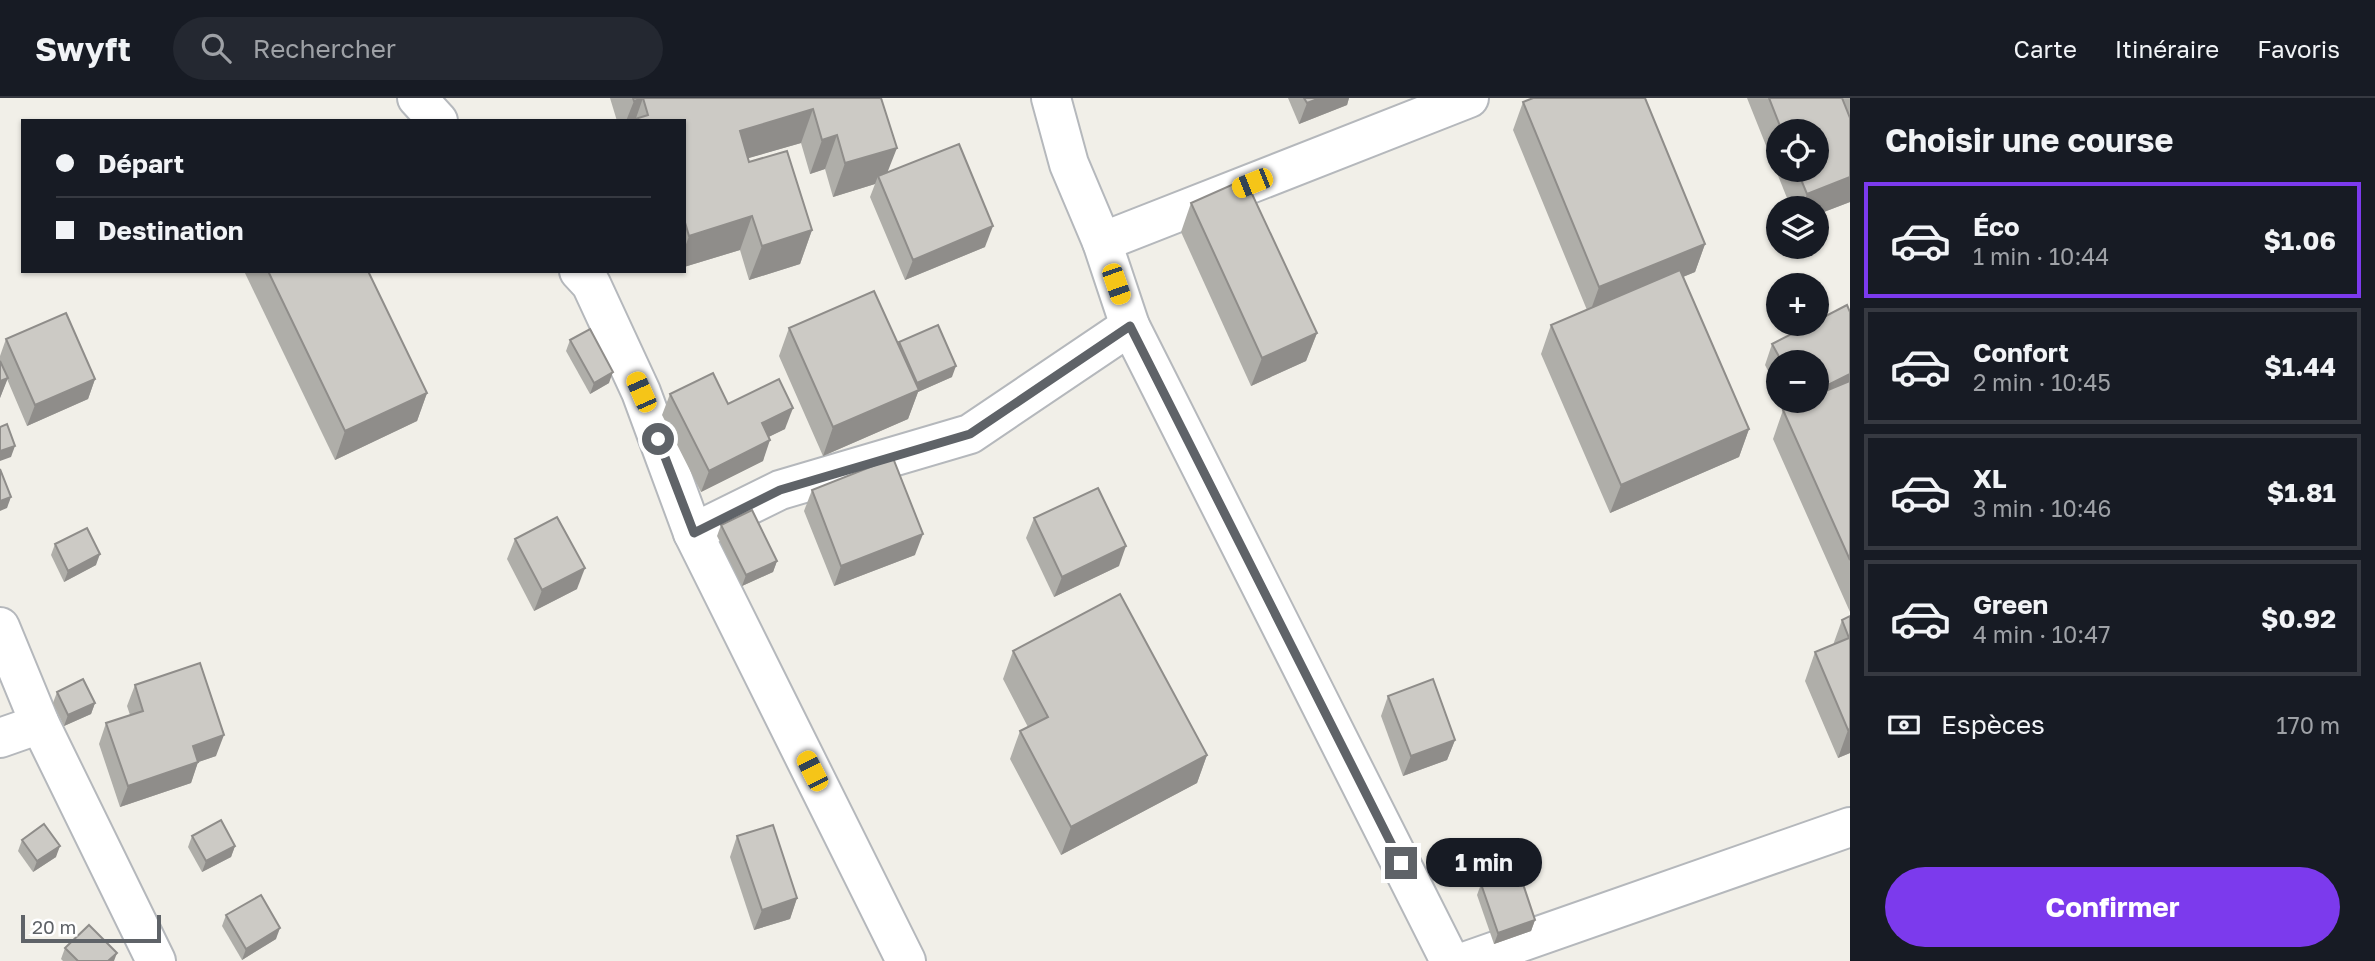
<!DOCTYPE html>
<html lang="fr">
<head>
<meta charset="utf-8">
<style>
  body { margin:0; font-family:"Golos Text",sans-serif; background:#242831; color:#f1f3f6; height:100vh; display:flex; flex-direction:column; font-size:26px; white-space:nowrap }
  * { box-sizing:border-box; margin:0 }
  p { font-size:23px; color:#9ea1a6 }
  .icon { flex:none; width:38px; height:38px; fill:none; stroke:currentColor; stroke-width:2; stroke-linecap:round; stroke-linejoin:round }
  .map { position:relative; flex:1; overflow:hidden }
  .details { display:flex; flex-direction:column; background:#171b24; width:525px }
  .details>* { flex:none }
  .top-card { position:absolute; left:21px; top:21px; width:665px; height:154px; border-radius:0px; box-shadow:0 2px 5px #0004; display:grid; align-content:center; height:154px; padding:0 35px; background:#171b24 }
  .tools { position:absolute; left:1766px; top:21px; display:grid; gap:14px }
  .tools a { display:grid; place-items:center; width:63px; height:63px; border-radius:50%; background:#171b24; box-shadow:0 2px 5px #0004; font-size:35px }
  .scale { position:absolute; left:21px; bottom:18px; width:140px; box-sizing:border-box; padding-left:7px; border:4px solid #5f6368; border-top:0; font-size:19px; line-height:24px; white-space:nowrap; color:#5f6368; -webkit-text-stroke:5px #fff; paint-order:stroke }
  .end { position:absolute; width:32px; height:32px; margin:-16px; border:9px solid #5f6368; background:#fff; box-shadow:0 0 0 4px #fff }
  .from { border-radius:50% }
  .bubble { position:absolute; height:49px; border-radius:24px; background:#171b24; box-shadow:0 2px 5px #0004; font-size:23px; font-weight:700; line-height:49px; text-align:center }
  .car { position:absolute; width:21px; height:42px; margin:-21px -10px; border-radius:9px; box-shadow:0 0 5px 2px #0007; background:linear-gradient(#f5c518 24%,#345 0 40%,#f5c518 0 76%,#345 0 86%,#f5c518 0) }
  .top-card b { display:flex; align-items:center; gap:24px; height:66px; font-size:26px }
  .top-card b+b { border-top:2px solid #363941 }
  .top-card i { width:18px; height:18px; background:#f1f3f6 }
  ul { padding:0; list-style:none }
  li { display:flex; align-items:center; gap:21px; height:116px; margin:0 14px 10px; padding:0 21px; border:4px solid #363941; border-radius:0px }
  li div { flex:1 }
  li b { display:block; font-size:26px }
  li em { font-style:normal; font-weight:700 }
  li.current { border-color:#7c3aed }
  li>.icon { width:63px; height:63px; stroke-width:1.5 }
  h2 { padding:0 35px; font-size:32px; line-height:84px }
  .pay { display:flex; align-items:center; gap:18px; height:77px; padding:0 35px; font-size:26px }
  .pay p { margin-inline-start:auto }
  .button { display:flex; gap:14px; margin-top:auto; padding:14px 35px }
  .button a { flex:1; height:80px; border-radius:42px; background:#7c3aed; color:#fff; font-size:28px; font-weight:700; line-height:80px; text-align:center }
  header { display:flex; align-items:center; gap:42px; box-sizing:border-box; height:98px; padding:0 35px; background:#171b24; border-bottom:2px solid #363941 }
  header strong { font-size:33px }
  nav { display:flex; gap:38px; margin-inline-start:auto; font-size:24px }
  .search { width:490px; height:63px; background:#242831; display:flex; align-items:center; gap:18px; box-sizing:border-box; padding:0 24px; border-radius:38px; color:#9ea1a6; font-size:26px }
  main { display:flex; flex:1; min-height:0 }
  .map>svg:first-child { display:block }
  .lines { fill:none; stroke-linecap:round; stroke-linejoin:round }
  .minor-casing { stroke:#b5b8bc; stroke-width:42 }
  .minor { stroke:#fff; stroke-width:38 }
  .wall { fill:#afaea9; fill-rule:evenodd }
  .shaded-wall { fill:#8f8d8a }
  .building { fill:#cccac5; stroke:#8f8d8a; stroke-width:2 }
  .route { stroke:#5f6368; stroke-width:9 }
</style>
</head>
<body>
<header>
<strong>Swyft</strong>
<div class="search"><svg class="icon" aria-label="search" viewBox="0 0 24 24"><circle cx="10" cy="10" r="6"/><path d="M15 15l6 6"/></svg>Rechercher</div>
<nav><a>Carte</a><a>Itinéraire</a><a>Favoris</a></nav>
</header>
<main>
<div class="map">
<svg width="1850" height="863" viewBox="0 0 1850 863">
  <rect width="100%" height="100%" fill="#f1efe8"/>
  <g class="lines">
    <g class="minor-casing">
      <g id="minor">
        <path d="M 417,0 L 438,23"/>
        <path d="M 1051,0 L 1069,66 L 1102,144 L 1130,228 L 1450,863"/>
        <path d="M 1102,144 L 1469,0"/>
        <path d="M 579,173 L 591,186 L 641,294 L 693,435 L 906,863"/>
        <path d="M 693,435 L 780,392 L 970,336 L 1130,228"/>
        <path d="M 0,529 L 40,626 L 156,863"/>
        <path d="M 0,640 L 40,626"/>
        <path d="M 1467,863 L 1850,729"/>
      </g>
    </g>
    <use href="#minor" class="minor"/>
  </g>
  <g class="wall">
    <path d="M 610,0 L 881,0 L 888,74 L 985,149 L 905,182 L 870,99 L 875,86 L 833,99 L 825,71 L 810,76 L 801,45 L 748,60 L 749,64 L 812,132 L 800,166 L 749,182 L 740,152 L 684,169 L 684,23 L 617,23 Z"/>
    <path d="M 1288,0 L 1349,0 L 1347,7 L 1299,26 Z"/>
    <path d="M 1747,0 L 1850,0 L 1850,104 L 1816,117 L 1816,110 L 1791,110 ZM 1778,33 L 1816,33 L 1816,72 L 1778,72 Z"/>
    <path d="M 1523,4 L 1705,146 L 1695,174 L 1683,179 L 1749,331 L 1739,359 L 1610,415 L 1541,256 L 1551,227 L 1587,212 L 1513,32 Z"/>
    <path d="M 1191,105 L 1317,235 L 1306,263 L 1251,288 L 1181,134 Z"/>
    <path d="M 244,173 L 368,173 L 427,295 L 417,323 L 335,362 Z"/>
    <path d="M 1850,214 L 1850,514 L 1773,341 L 1783,312 L 1788,310 L 1784,303 L 1816,303 L 1816,264 L 1778,264 L 1778,292 L 1765,267 L 1772,246 Z"/>
    <path d="M 789,230 L 898,246 L 899,244 L 952,279 L 918,294 L 908,321 L 823,358 L 779,258 Z"/>
    <path d="M 6,241 L 95,281 L 88,301 L 27,328 L 7,281 L 0,300 L 0,258 Z"/>
    <path d="M 570,242 L 609,285 L 590,296 L 566,253 Z"/>
    <path d="M 670,296 L 728,306 L 785,331 L 768,339 L 763,363 L 701,394 L 662,317 Z"/>
    <path d="M 812,392 L 915,457 L 834,488 L 804,413 Z"/>
    <path d="M 1034,420 L 1119,468 L 1054,499 L 1026,440 Z"/>
    <path d="M 721,427 L 777,463 L 773,474 L 742,488 L 717,438 Z"/>
    <path d="M 515,441 L 577,491 L 534,513 L 507,461 Z"/>
    <path d="M 55,446 L 96,467 L 64,484 L 51,457 Z"/>
    <path d="M 1850,518 L 1850,655 L 1838,660 L 1805,583 L 1815,554 L 1833,547 L 1842,522 Z"/>
    <path d="M 1013,553 L 1207,657 L 1197,685 L 1061,757 L 1010,661 L 1020,633 L 1028,629 L 1003,581 Z"/>
    <path d="M 135,587 L 216,658 L 198,664 L 191,685 L 120,709 L 99,646 L 106,625 L 130,617 L 127,608 Z"/>
    <path d="M 57,594 L 95,605 L 91,616 L 64,628 L 53,605 Z"/>
    <path d="M 1388,598 L 1455,642 L 1447,662 L 1403,678 L 1381,618 Z"/>
    <path d="M 192,738 L 235,748 L 231,759 L 202,774 L 188,749 Z"/>
    <path d="M 737,738 L 797,800 L 790,821 L 754,832 L 730,759 Z"/>
    <path d="M 22,742 L 56,759 L 33,774 L 18,753 Z"/>
    <path d="M 1481,786 L 1535,822 L 1531,833 L 1494,846 L 1477,797 Z"/>
    <path d="M 226,817 L 276,841 L 242,862 L 222,828 Z"/>
    <path d="M 65,850 L 114,863 L 63,863 L 61,861 Z"/>
  </g>
  <g class="shaded-wall">
    <path d="M 643,0 L 635,23 L 626,23 L 634,3 Z"/>
    <path d="M 1320,0 L 1349,0 L 1347,7 L 1299,26 L 1307,5 Z"/>
    <path d="M 813,11 L 801,45 L 728,66 L 740,33 Z"/>
    <path d="M 837,37 L 825,71 L 810,76 L 822,42 Z"/>
    <path d="M 897,50 L 884,83 L 878,78 L 875,86 L 833,99 L 845,65 Z"/>
    <path d="M 1850,79 L 1850,104 L 1816,117 L 1816,110 L 1802,110 L 1807,96 Z"/>
    <path d="M 752,118 L 740,152 L 684,169 L 684,152 L 689,138 Z"/>
    <path d="M 993,128 L 985,149 L 905,182 L 913,162 Z"/>
    <path d="M 812,132 L 800,166 L 749,182 L 762,148 Z"/>
    <path d="M 1705,146 L 1695,174 L 1589,217 L 1599,189 Z"/>
    <path d="M 1317,235 L 1306,263 L 1251,288 L 1262,260 Z"/>
    <path d="M 956,268 L 952,279 L 918,294 L 908,321 L 823,358 L 833,329 L 913,295 L 917,285 Z"/>
    <path d="M 613,274 L 609,285 L 590,296 L 594,285 Z"/>
    <path d="M 1850,276 L 1850,293 L 1793,321 L 1800,303 L 1816,303 L 1816,293 Z"/>
    <path d="M 8,280 L 0,300 L 0,283 Z"/>
    <path d="M 95,281 L 88,301 L 27,328 L 35,307 Z"/>
    <path d="M 427,295 L 417,323 L 335,362 L 345,333 Z"/>
    <path d="M 793,310 L 785,331 L 754,346 L 762,325 Z"/>
    <path d="M 1749,331 L 1739,359 L 1610,415 L 1621,387 Z"/>
    <path d="M 770,342 L 763,363 L 701,394 L 709,373 Z"/>
    <path d="M 15,348 L 11,359 L 0,363 L 0,353 Z"/>
    <path d="M 11,399 L 7,410 L 0,413 L 0,403 Z"/>
    <path d="M 923,436 L 915,457 L 834,488 L 841,468 Z"/>
    <path d="M 1126,448 L 1119,468 L 1054,499 L 1062,479 Z"/>
    <path d="M 100,456 L 96,467 L 64,484 L 68,473 Z"/>
    <path d="M 777,463 L 773,474 L 742,488 L 746,477 Z"/>
    <path d="M 585,470 L 577,491 L 534,513 L 542,492 Z"/>
    <path d="M 95,605 L 91,616 L 64,628 L 68,617 Z"/>
    <path d="M 1850,631 L 1850,655 L 1838,660 L 1848,632 Z"/>
    <path d="M 224,637 L 216,658 L 190,667 L 198,664 L 191,685 L 120,709 L 128,688 L 193,648 Z"/>
    <path d="M 1455,642 L 1447,662 L 1403,678 L 1411,658 Z"/>
    <path d="M 1207,657 L 1197,685 L 1061,757 L 1071,729 Z"/>
    <path d="M 60,748 L 56,759 L 33,774 L 37,763 Z"/>
    <path d="M 235,748 L 231,759 L 202,774 L 206,763 Z"/>
    <path d="M 797,800 L 790,821 L 754,832 L 762,812 Z"/>
    <path d="M 1535,822 L 1531,833 L 1494,846 L 1498,835 Z"/>
    <path d="M 280,830 L 276,841 L 242,862 L 246,851 Z"/>
    <path d="M 117,855 L 114,863 L 108,863 Z"/>
  </g>
  <g class="building">
    <path d="M 633,0 L 881,0 L 897,50 L 845,65 L 837,37 L 822,42 L 813,11 L 740,33 L 749,64 L 787,53 L 812,132 L 762,148 L 752,118 L 689,138 L 684,121 L 684,23 L 636,23 L 635,21 L 648,17 L 643,0 L 634,3 Z"/>
    <path d="M 1304,0 L 1320,0 L 1307,5 Z"/>
    <path d="M 1533,0 L 1645,0 L 1705,146 L 1599,189 L 1523,4 Z"/>
    <path d="M 1769,0 L 1842,0 L 1850,20 L 1850,79 L 1807,96 L 1797,72 L 1816,72 L 1816,33 L 1782,33 Z"/>
    <path d="M 959,46 L 993,128 L 913,162 L 878,78 Z"/>
    <path d="M 1245,81 L 1317,235 L 1262,260 L 1191,105 Z"/>
    <path d="M 1680,172 L 1749,331 L 1621,387 L 1551,227 Z"/>
    <path d="M 268,173 L 368,173 L 427,295 L 345,333 Z"/>
    <path d="M 874,193 L 919,292 L 833,329 L 789,230 Z"/>
    <path d="M 1847,207 L 1850,214 L 1850,276 L 1816,293 L 1816,264 L 1782,264 L 1772,246 L 1811,226 L 1816,226 L 1816,223 Z"/>
    <path d="M 66,215 L 95,281 L 35,307 L 6,241 Z"/>
    <path d="M 938,227 L 956,268 L 917,285 L 899,244 Z"/>
    <path d="M 590,231 L 613,274 L 594,285 L 570,242 Z"/>
    <path d="M 0,263 L 8,280 L 0,283 Z"/>
    <path d="M 713,275 L 728,306 L 779,281 L 793,310 L 762,325 L 770,342 L 709,373 L 670,296 Z"/>
    <path d="M 1850,283 L 1850,462 L 1783,312 L 1805,303 L 1816,303 L 1816,297 Z"/>
    <path d="M 7,326 L 15,348 L 0,353 L 0,329 Z"/>
    <path d="M 893,360 L 923,436 L 841,468 L 812,392 Z"/>
    <path d="M 0,371 L 11,399 L 0,403 Z"/>
    <path d="M 1098,390 L 1126,448 L 1062,479 L 1034,420 Z"/>
    <path d="M 752,412 L 777,463 L 746,477 L 721,427 Z"/>
    <path d="M 557,419 L 585,470 L 542,492 L 515,441 Z"/>
    <path d="M 87,430 L 100,456 L 68,473 L 55,446 Z"/>
    <path d="M 1120,496 L 1207,657 L 1071,729 L 1020,633 L 1048,619 L 1013,553 Z"/>
    <path d="M 1850,518 L 1850,631 L 1848,632 L 1815,554 L 1849,540 L 1842,522 Z"/>
    <path d="M 200,565 L 224,637 L 193,648 L 198,664 L 128,688 L 106,625 L 143,613 L 135,587 Z"/>
    <path d="M 83,581 L 95,605 L 68,617 L 57,594 Z"/>
    <path d="M 1433,581 L 1455,642 L 1411,658 L 1388,598 Z"/>
    <path d="M 221,722 L 235,748 L 206,763 L 192,738 Z"/>
    <path d="M 44,726 L 60,748 L 37,763 L 22,742 Z"/>
    <path d="M 773,727 L 797,800 L 762,812 L 737,738 Z"/>
    <path d="M 1519,774 L 1535,822 L 1498,835 L 1481,786 Z"/>
    <path d="M 261,797 L 280,830 L 246,851 L 226,817 Z"/>
    <path d="M 89,827 L 117,855 L 108,863 L 78,863 L 65,850 Z"/>
  </g>
  <g class="lines">
    <path class="route" d="M 658,341 L 694,435 L 780,392 L 970,336 L 1130,228 L 1401,765"/>
  </g>
</svg>
<div class="tools">
<a><svg class="icon" aria-label="locate" viewBox="0 0 24 24"><circle cx="12" cy="12" r="6"/><path d="M12 2v4M12 18v4M2 12h4M18 12h4"/></svg></a>
<a><svg class="icon" aria-label="layers" viewBox="0 0 24 24"><path d="M12 4l9 5-9 5-9-5zM3 14l9 5 9-5"/></svg></a>
<a>+</a>
<a>−</a>
</div>
<div class="scale">20 m</div>
<i class="end from" style="left:658px;top:341px"></i>
<i class="end" style="left:1401px;top:765px"></i>
<div class="bubble" style="left:1426px;top:740px;width:116px">1 min</div>
<i class="car" style="left:1252px;top:85px;rotate:248deg"></i>
<i class="car" style="left:1116px;top:186px;rotate:161deg"></i>
<i class="car" style="left:641px;top:294px;rotate:336deg"></i>
<i class="car" style="left:812px;top:673px;rotate:333deg"></i>
<div class="top-card">
<b><i class="from"></i>Départ</b>
<b><i></i>Destination</b>
</div>
</div>
<section class="details">
<h2>Choisir une course</h2>
<ul>
<li class="current"><svg class="icon" aria-label="car" viewBox="0 0 24 24"><path d="M5 17H2v-5l4-1 3-4h7l3 4 3 1v5h-3M9 17h6M6 11h13"/><circle cx="7" cy="17" r="2"/><circle cx="17" cy="17" r="2"/></svg><div><b>Éco</b><p>1 min · 10:44</p></div><em>$1.06</em></li>
<li><svg class="icon" aria-label="car" viewBox="0 0 24 24"><path d="M5 17H2v-5l4-1 3-4h7l3 4 3 1v5h-3M9 17h6M6 11h13"/><circle cx="7" cy="17" r="2"/><circle cx="17" cy="17" r="2"/></svg><div><b>Confort</b><p>2 min · 10:45</p></div><em>$1.44</em></li>
<li><svg class="icon" aria-label="car" viewBox="0 0 24 24"><path d="M5 17H2v-5l4-1 3-4h7l3 4 3 1v5h-3M9 17h6M6 11h13"/><circle cx="7" cy="17" r="2"/><circle cx="17" cy="17" r="2"/></svg><div><b>XL</b><p>3 min · 10:46</p></div><em>$1.81</em></li>
<li><svg class="icon" aria-label="car" viewBox="0 0 24 24"><path d="M5 17H2v-5l4-1 3-4h7l3 4 3 1v5h-3M9 17h6M6 11h13"/><circle cx="7" cy="17" r="2"/><circle cx="17" cy="17" r="2"/></svg><div><b>Green</b><p>4 min · 10:47</p></div><em>$0.92</em></li>
</ul>
<div class="pay"><svg class="icon" aria-label="cash" viewBox="0 0 24 24"><path d="M3 7h18v10H3z"/><circle cx="12" cy="12" r="2"/></svg>Espèces<p>170 m</p></div>
<div class="button"><a>Confirmer</a></div>
</section>
</main>
</body>
</html>
